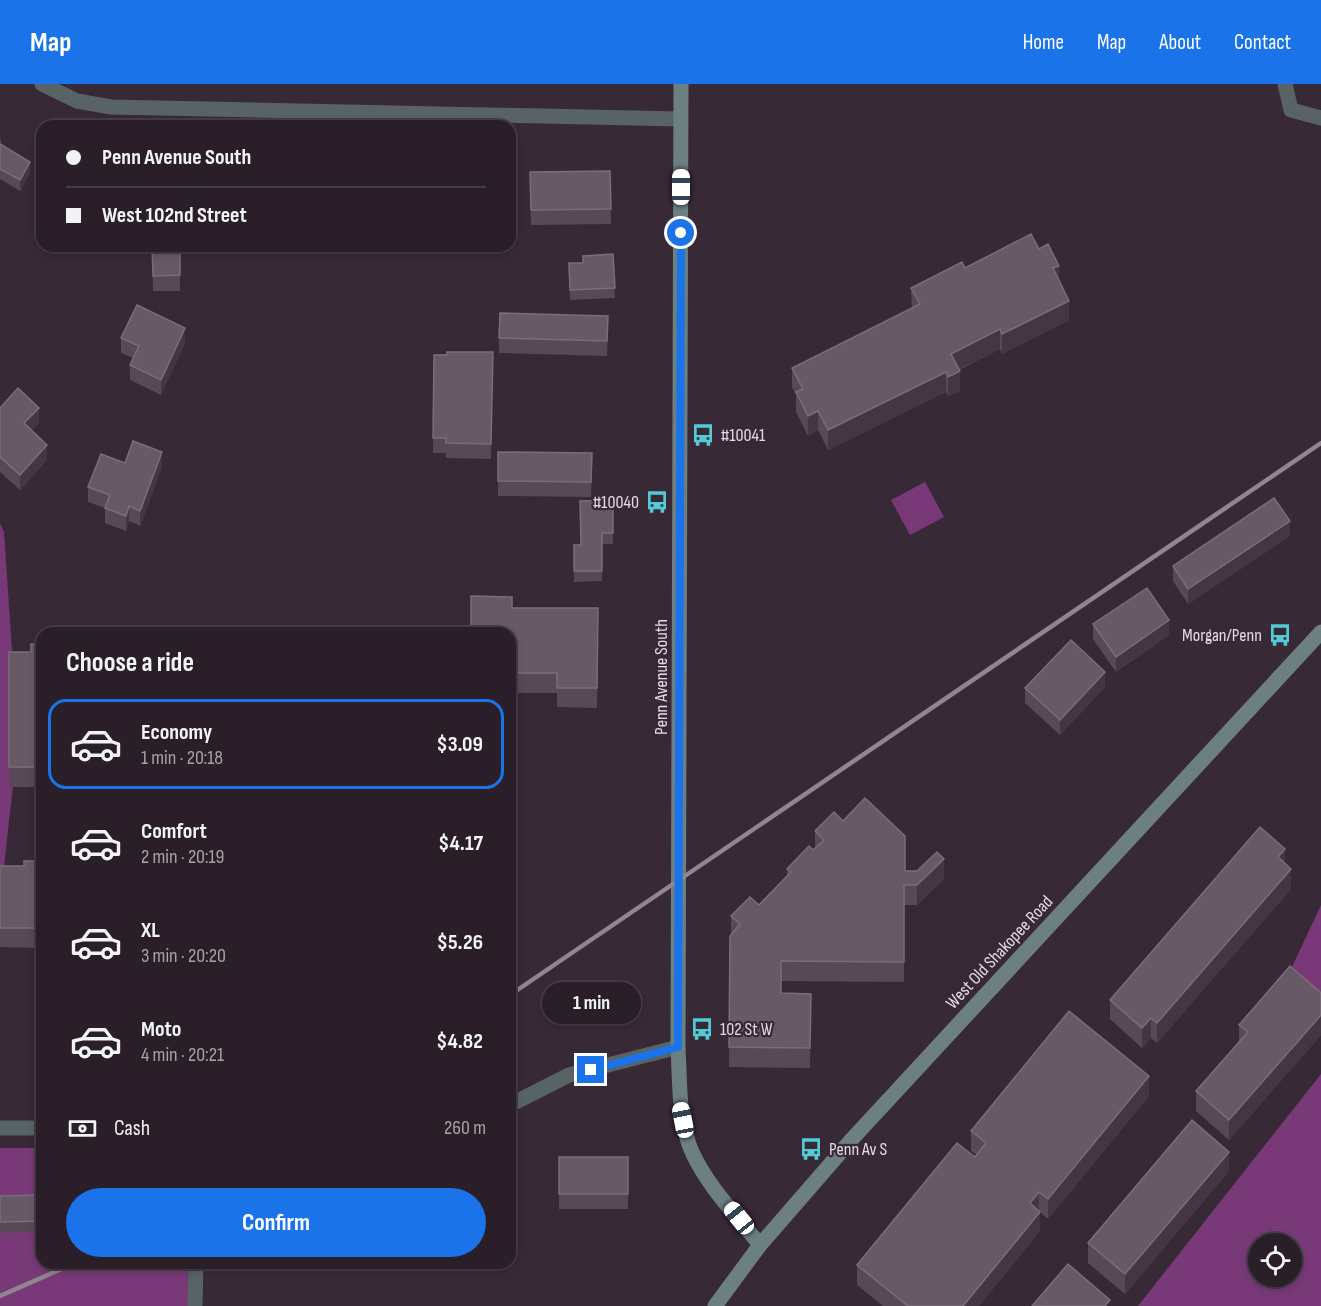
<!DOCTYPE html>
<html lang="en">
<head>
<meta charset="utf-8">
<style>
  body { margin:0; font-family:"Sofia Sans Condensed",sans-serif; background:#362c35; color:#f1f3f6; height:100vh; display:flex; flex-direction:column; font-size:22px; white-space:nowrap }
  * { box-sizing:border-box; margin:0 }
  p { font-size:20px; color:#a5a2a8 }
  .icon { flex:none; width:33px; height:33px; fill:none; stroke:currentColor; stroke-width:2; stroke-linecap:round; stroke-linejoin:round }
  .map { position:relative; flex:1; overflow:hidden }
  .sheet { position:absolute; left:36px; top:543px; width:480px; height:642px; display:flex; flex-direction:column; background:#2a1f29; border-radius:18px; box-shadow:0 3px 9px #0003,0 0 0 2px #463d46 }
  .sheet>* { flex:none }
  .top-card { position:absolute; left:36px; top:36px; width:480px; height:132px; border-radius:18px; box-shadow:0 3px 9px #0003,0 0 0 2px #463d46; display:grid; align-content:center; height:132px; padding:0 30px; background:#2a1f29 }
  .tools { position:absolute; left:1248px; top:1149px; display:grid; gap:12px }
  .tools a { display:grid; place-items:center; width:54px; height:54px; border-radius:50%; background:#2a1f29; box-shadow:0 3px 9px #0003,0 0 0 2px #463d46; font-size:30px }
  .end { position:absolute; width:27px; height:27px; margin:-14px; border:8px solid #1a73e8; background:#fff; box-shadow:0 0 0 3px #fff }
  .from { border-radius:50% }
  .bubble { position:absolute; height:42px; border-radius:21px; background:#2a1f29; box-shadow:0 3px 9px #0003,0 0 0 2px #463d46; font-size:20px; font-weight:700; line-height:42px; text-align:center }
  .car { position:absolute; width:18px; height:36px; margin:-18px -9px; border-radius:8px; box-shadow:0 0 4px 2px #0007; background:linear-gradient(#fff 24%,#345 0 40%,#fff 0 76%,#345 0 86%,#fff 0) }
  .top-card b { display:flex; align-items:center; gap:21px; height:57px; font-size:22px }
  .top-card b+b { border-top:2px solid #463d46 }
  .top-card i { width:15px; height:15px; background:#f1f3f6 }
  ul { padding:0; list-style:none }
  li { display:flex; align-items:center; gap:18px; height:90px; margin:0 12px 9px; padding:0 18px; border:3px solid transparent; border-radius:18px }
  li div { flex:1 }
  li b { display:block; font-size:22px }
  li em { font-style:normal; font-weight:700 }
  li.current { border-color:#1a73e8 }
  li>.icon { width:54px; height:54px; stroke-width:1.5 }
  h2 { padding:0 30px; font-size:27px; line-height:72px }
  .pay { display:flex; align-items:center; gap:15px; height:66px; padding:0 30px; font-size:22px }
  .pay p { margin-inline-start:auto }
  .button { display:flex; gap:12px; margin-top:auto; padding:12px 30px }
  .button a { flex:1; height:69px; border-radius:36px; background:#1a73e8; color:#fff; font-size:24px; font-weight:700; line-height:69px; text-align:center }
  header { display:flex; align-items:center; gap:36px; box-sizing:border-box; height:84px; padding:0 30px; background:#1a73e8; color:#fff }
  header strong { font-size:28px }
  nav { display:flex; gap:33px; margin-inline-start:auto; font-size:21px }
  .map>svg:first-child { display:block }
  .green { fill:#793978; fill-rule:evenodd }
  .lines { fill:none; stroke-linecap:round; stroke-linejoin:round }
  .minor { stroke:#576364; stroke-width:15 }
  .tertiary { stroke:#576364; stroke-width:15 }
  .secondary { stroke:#6c7f81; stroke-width:15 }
  .rail { stroke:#918590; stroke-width:4.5 }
  .wall { fill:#594958 }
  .shaded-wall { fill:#453644 }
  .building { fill:#685967; stroke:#7b6d7a; stroke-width:1.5 }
  .route { stroke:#1a73e8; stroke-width:8 }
  .labels { text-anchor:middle; stroke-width:4.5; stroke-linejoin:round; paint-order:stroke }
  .poi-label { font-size:18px; fill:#e5dbe4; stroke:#382937; text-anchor:start }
  .street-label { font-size:18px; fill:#e5dbe4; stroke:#382937 }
</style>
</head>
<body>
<header>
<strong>Map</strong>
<nav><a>Home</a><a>Map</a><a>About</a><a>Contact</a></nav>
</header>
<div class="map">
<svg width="1321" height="1222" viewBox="0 0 1321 1222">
  <rect width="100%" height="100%" fill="#382937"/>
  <g class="green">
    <path d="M 925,398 L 944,433 L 910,451 L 891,416 Z"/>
    <path d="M 0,439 L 4,448 L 18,655 L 0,819 Z"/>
    <path d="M 1321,821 L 1321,909 L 1291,885 Z"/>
    <path d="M 1321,990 L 1321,1222 L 1138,1222 ZM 1258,1160 L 1292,1160 L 1292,1192 L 1258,1192 Z"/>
    <path d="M 0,1064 L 42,1064 L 42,1179 L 199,1179 L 199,1222 L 0,1222 Z"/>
  </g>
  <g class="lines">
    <g class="minor">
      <path d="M 42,0 L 77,17 L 111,23 L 680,35"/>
      <path d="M 1285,0 L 1291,26 L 1321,34"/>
      <path d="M 195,1222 L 196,1179"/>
    </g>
    <g class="tertiary">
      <path d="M 510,1021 L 569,991 L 678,963"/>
      <path d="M 0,1044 L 42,1044"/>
    </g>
    <g class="secondary">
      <path d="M 681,0 L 678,963 C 680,998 678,1036 692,1068 C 708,1103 737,1132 760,1161"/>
      <path d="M 715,1222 L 760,1161 L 853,1054 L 1321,548"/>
    </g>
    <g class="rail">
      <path d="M 510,911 L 1321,359"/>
      <path d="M 0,1212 L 75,1179"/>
    </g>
  </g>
  <g class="wall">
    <path d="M 0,53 L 2,62 L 30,88 L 20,107 L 0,95 Z"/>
    <path d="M 610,87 L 611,140 L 531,141 L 530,88 Z"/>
    <path d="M 152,162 L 180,162 L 180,207 L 153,207 Z"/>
    <path d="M 1039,165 L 1059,196 L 1069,236 L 1002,270 L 1000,265 L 959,286 L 960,307 L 948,312 L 946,308 L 828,366 L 818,346 L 808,352 L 796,328 L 796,311 L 792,303 L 792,284 L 912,224 L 911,204 L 965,184 Z"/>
    <path d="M 613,170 L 615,214 L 570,216 L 569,179 L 583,179 Z"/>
    <path d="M 608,247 L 607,272 L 499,269 L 499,254 Z"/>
    <path d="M 121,254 L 185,259 L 161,311 L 130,296 L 130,281 L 133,274 L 121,269 Z"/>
    <path d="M 493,268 L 491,375 L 446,374 L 446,369 L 433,369 L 434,271 Z"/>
    <path d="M 0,324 L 39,339 L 31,346 L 47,376 L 20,406 L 0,388 Z"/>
    <path d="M 498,368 L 592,369 L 591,413 L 498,412 Z"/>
    <path d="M 125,379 L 162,383 L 140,442 L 129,437 L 126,447 L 105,439 L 105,424 L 88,418 L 88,403 Z"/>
    <path d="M 613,416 L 613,460 L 602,460 L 602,497 L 574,498 L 574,461 L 581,461 Z"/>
    <path d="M 1290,452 L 1188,520 L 1173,497 L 1173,482 Z"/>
    <path d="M 512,524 L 598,524 L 597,624 L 557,623 L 557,609 L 510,609 L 510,549 Z"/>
    <path d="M 1093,540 L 1169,551 L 1116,588 L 1093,555 Z"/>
    <path d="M 42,560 L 42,703 L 9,703 L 9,568 L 31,568 Z"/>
    <path d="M 1105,603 L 1060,651 L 1025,619 L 1025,604 Z"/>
    <path d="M 843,737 L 905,787 L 944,795 L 917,821 L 904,821 L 904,898 L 781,897 L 781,909 L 811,910 L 810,984 L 729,983 L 730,852 L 731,850 L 731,832 L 759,821 L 787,792 L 787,785 L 815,765 L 815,747 Z"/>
    <path d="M 42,777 L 42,864 L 0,863 L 0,782 L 24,782 Z"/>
    <path d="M 1285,780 L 1291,805 L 1157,959 L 1151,954 L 1142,964 L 1110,935 L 1110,916 Z"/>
    <path d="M 1321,909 L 1321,951 L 1229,1056 L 1196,1027 L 1196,1007 L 1239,958 L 1239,941 Z"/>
    <path d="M 1149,1012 L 1048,1135 L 1040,1128 L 1040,1147 L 979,1222 L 883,1222 L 857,1201 L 857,1181 L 977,1071 L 971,1067 L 971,1047 Z"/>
    <rect x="559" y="1073" width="69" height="52"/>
    <path d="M 1229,1087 L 1125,1210 L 1088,1179 L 1088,1159 Z"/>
    <path d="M 42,1111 L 42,1148 L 0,1149 L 0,1112 Z"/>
  </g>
  <g class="shaded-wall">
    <path d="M 30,78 L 30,88 L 20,107 L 20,96 Z"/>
    <path d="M 1059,182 L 1059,201 L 1053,184 Z"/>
    <path d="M 1069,217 L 1069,236 L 1002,270 L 1002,250 Z"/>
    <path d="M 185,244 L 185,259 L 161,311 L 161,296 Z"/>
    <path d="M 1000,245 L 1000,265 L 951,289 L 951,270 Z"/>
    <path d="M 960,287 L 960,307 L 948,312 L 948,293 Z"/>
    <path d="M 946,288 L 946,308 L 828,366 L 828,346 Z"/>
    <path d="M 39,324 L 39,339 L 24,355 L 24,339 Z"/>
    <path d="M 818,327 L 818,346 L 808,352 L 808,332 Z"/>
    <path d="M 47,361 L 47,376 L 20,406 L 20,391 Z"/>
    <path d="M 162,368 L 162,383 L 140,442 L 140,427 Z"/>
    <path d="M 129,422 L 129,437 L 126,447 L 126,432 Z"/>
    <path d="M 1290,437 L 1290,452 L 1188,520 L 1188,505 Z"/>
    <path d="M 1169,536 L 1169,551 L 1116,588 L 1116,573 Z"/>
    <path d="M 1105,588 L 1105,603 L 1060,651 L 1060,636 Z"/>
    <path d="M 1285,765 L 1285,784 L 1278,773 Z"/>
    <path d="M 944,775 L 944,795 L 917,821 L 917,801 Z"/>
    <path d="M 1291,785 L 1291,805 L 1157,959 L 1157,939 Z"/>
    <path d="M 1321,931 L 1321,951 L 1229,1056 L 1229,1036 Z"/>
    <path d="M 1151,934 L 1151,954 L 1142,964 L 1142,944 Z"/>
    <path d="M 1149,992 L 1149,1012 L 1048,1135 L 1048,1115 Z"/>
    <path d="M 1229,1068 L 1229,1087 L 1125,1210 L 1125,1190 Z"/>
    <path d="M 1039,1108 L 1039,1128 L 1030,1119 Z"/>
    <path d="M 1040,1128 L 1040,1147 L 979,1222 L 963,1222 Z"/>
  </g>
  <g class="building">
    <path d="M 0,60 L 30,78 L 20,96 L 0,85 Z"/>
    <path d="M 610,87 L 611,125 L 531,126 L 530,88 Z"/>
    <path d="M 1031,150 L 1039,165 L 1048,160 L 1059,182 L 1053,184 L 1069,217 L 1002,250 L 1000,245 L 951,270 L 960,287 L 948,293 L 946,288 L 828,346 L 818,327 L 808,332 L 796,308 L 803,305 L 792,284 L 920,220 L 911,204 L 962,178 L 965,184 Z"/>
    <path d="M 152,162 L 180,162 L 180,191 L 153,192 Z"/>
    <path d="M 613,170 L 615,204 L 570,206 L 569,179 L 583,179 L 583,172 Z"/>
    <path d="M 137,221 L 185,244 L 161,296 L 130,281 L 139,262 L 121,254 Z"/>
    <path d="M 500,229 L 608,232 L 607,257 L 499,254 Z"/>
    <path d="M 447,268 L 493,268 L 491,360 L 446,359 L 446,354 L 433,354 L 434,271 L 447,271 Z"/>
    <path d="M 18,304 L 39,324 L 24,339 L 47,361 L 20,391 L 0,373 L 0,324 Z"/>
    <path d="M 133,357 L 162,368 L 140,427 L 129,422 L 126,432 L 105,424 L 110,411 L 88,403 L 101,370 L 125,379 Z"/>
    <path d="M 498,368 L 592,369 L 591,398 L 498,397 Z"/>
    <path d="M 1274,414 L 1290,437 L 1188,505 L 1173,482 Z"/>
    <path d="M 613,416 L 613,449 L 602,449 L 602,487 L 574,487 L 574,461 L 581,461 L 580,417 Z"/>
    <path d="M 1147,504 L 1169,536 L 1116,573 L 1093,540 Z"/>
    <path d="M 471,512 L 512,513 L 512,524 L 598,524 L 597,604 L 557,604 L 557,589 L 510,589 L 510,549 L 471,549 Z"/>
    <path d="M 1071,556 L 1105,588 L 1060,636 L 1025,604 Z"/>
    <path d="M 31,560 L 42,560 L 42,683 L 9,683 L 9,568 L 31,568 Z"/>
    <path d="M 865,714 L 905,752 L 905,787 L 917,787 L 937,768 L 944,775 L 917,801 L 904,801 L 904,878 L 781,877 L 781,909 L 811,910 L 810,964 L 729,963 L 730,852 L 740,840 L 731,832 L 750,813 L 759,821 L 791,788 L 787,785 L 809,762 L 813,766 L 824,756 L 815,747 L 834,728 L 843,737 Z"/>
    <path d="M 1260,743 L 1285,765 L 1278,773 L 1291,785 L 1157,939 L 1151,934 L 1142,944 L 1110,916 Z"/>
    <path d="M 24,777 L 42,777 L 42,844 L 0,844 L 0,782 L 24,782 Z"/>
    <path d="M 1290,882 L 1321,909 L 1321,931 L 1229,1036 L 1196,1007 L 1248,948 L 1239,941 Z"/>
    <path d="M 1069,927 L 1149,992 L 1048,1115 L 1039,1108 L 1030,1119 L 1040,1128 L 963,1222 L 908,1222 L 857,1181 L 957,1059 L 975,1073 L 986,1059 L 971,1047 Z"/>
    <path d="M 1192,1036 L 1229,1068 L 1125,1190 L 1088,1159 Z"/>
    <rect x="559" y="1073" width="69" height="37"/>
    <path d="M 42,1111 L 42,1137 L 0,1138 L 0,1112 Z"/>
    <path d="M 1068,1180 L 1110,1216 L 1105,1222 L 1032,1222 Z"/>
  </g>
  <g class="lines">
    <path class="route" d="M 591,986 L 678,963 L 681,149"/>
  </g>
  <defs>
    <g id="bus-bare" transform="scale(1.8)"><path d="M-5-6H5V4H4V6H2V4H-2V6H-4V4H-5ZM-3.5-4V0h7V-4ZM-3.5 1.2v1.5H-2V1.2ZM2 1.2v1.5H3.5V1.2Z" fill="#52cbd7" stroke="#382937" stroke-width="2.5" paint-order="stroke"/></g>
  </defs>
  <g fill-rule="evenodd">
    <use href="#bus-bare" x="703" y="351"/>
    <use href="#bus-bare" x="657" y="418"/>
    <use href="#bus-bare" x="1280" y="551"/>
    <use href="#bus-bare" x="702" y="945"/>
    <use href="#bus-bare" x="811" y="1065"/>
  </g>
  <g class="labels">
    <g class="poi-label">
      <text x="721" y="357">#10041</text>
      <text x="639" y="424" text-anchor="end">#10040</text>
      <text x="1262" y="557" text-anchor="end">Morgan/Penn</text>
      <text x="720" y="951">102 St W</text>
      <text x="829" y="1071">Penn Av S</text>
    </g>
    <g class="street-label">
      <text transform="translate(661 593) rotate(-90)" y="6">Penn Avenue South</text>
      <text transform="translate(999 868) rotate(-47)" y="6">West Old Shakopee Road</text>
    </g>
  </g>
</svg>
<div class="tools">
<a><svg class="icon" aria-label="locate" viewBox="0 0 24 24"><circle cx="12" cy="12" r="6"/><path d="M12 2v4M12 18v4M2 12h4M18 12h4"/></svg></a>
</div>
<i class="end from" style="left:681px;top:149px"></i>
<i class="end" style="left:591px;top:986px"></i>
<div class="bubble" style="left:542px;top:898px;width:99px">1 min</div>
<i class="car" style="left:681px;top:103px;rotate:0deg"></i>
<i class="car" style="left:683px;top:1036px;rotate:349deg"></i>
<i class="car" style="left:739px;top:1134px;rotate:321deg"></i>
<div class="top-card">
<b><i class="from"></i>Penn Avenue South</b>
<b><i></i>West 102nd Street</b>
</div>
<section class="sheet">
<h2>Choose a ride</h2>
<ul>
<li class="current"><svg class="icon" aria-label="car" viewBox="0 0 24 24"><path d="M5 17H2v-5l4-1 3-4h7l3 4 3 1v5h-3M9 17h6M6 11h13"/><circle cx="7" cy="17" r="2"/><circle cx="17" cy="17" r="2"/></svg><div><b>Economy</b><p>1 min · 20:18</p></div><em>$3.09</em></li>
<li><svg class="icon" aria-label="car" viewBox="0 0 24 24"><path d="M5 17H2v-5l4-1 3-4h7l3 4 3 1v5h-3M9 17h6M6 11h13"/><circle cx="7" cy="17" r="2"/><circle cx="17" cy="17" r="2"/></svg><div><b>Comfort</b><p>2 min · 20:19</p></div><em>$4.17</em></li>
<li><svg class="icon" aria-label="car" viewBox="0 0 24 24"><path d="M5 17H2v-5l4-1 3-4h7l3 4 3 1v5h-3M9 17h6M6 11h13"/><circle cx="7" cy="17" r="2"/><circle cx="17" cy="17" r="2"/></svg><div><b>XL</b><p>3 min · 20:20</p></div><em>$5.26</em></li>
<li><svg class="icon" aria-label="car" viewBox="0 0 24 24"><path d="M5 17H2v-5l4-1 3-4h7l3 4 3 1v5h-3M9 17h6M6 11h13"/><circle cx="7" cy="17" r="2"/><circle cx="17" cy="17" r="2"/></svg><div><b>Moto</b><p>4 min · 20:21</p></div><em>$4.82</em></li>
</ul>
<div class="pay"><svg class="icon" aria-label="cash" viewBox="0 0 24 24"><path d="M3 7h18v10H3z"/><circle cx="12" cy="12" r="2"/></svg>Cash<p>260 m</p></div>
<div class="button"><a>Confirm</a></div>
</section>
</div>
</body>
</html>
